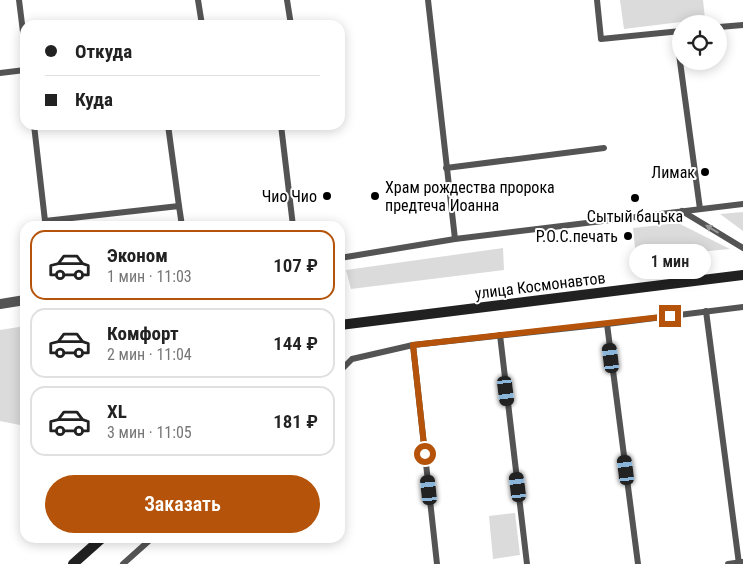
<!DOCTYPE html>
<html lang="ru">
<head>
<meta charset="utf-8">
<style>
  body { margin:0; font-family:"Roboto Condensed",sans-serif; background:#f6f6f6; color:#222; height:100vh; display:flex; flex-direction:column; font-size:19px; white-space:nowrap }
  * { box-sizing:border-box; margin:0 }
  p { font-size:16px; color:#767676 }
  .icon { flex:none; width:28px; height:28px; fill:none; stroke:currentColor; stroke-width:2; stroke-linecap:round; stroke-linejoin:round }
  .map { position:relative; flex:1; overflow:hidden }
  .drawer { position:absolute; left:20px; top:221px; width:325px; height:322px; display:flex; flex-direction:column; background:#fff; border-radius:15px; box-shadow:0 2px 12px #0003 }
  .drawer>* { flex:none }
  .banner { position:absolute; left:20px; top:20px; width:325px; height:110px; border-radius:15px; box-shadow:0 2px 12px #0003; display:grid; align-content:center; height:110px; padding:0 25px; background:#fff }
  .controls { position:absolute; left:672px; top:15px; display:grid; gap:10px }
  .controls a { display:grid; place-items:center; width:55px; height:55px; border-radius:50%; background:#fff; box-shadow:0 2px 12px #0003; font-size:25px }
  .end { position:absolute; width:22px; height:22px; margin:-11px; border:6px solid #b45309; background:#fff; box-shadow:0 0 0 2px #fff }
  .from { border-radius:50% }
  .bubble { position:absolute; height:35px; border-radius:18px; background:#fff; box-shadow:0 2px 12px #0003; font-size:16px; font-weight:600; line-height:35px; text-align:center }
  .car { position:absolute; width:15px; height:30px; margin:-15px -8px; border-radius:6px; box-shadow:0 0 4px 1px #0007; background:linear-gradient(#222 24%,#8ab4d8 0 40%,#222 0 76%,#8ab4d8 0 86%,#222 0) }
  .banner b { display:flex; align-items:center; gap:18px; height:48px; font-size:19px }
  .banner b+b { border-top:1px solid #e0e0e0 }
  .banner i { width:12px; height:12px; background:#222 }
  ul { padding:9px 0 0; list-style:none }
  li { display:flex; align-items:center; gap:15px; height:70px; margin:0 10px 8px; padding:0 15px; border:2px solid #e0e0e0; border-radius:15px }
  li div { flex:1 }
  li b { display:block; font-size:19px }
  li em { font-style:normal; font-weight:600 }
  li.on { border-color:#b45309 }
  li>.icon { width:45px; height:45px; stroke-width:1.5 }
  .primary-button { display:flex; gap:10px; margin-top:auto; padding:10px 25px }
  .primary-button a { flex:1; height:58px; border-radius:30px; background:#b45309; color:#fff; font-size:20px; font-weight:600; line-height:58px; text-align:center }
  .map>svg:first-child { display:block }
  .green { fill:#dbdbdb }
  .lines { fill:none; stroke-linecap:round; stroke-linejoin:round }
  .lane { stroke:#545454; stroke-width:6 }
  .street { stroke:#545454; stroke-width:10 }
  .secondary { stroke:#212121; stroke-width:10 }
  .oneway { fill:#989898 }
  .route { stroke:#b45309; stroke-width:6 }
  .poi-dot { fill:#000; stroke:#fff; stroke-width:2 }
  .labels { text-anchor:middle; stroke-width:4; stroke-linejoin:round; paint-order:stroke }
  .poi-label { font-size:16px; fill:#000; stroke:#fff; text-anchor:end }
  .street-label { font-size:16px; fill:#000; stroke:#fff }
</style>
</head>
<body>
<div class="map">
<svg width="743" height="564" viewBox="0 0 743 564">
  <rect width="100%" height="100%" fill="#fff"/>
  <g class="green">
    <path d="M 620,0 L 703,0 L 705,19 L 624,29 Z"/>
    <path d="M 743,212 L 743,231 L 720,214 Z"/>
    <path d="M 678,223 L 730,249 L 636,258 L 633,228 Z"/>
    <path d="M 503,248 L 504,270 L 351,289 L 346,270 Z"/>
    <path d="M 25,326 L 25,426 L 0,421 L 0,330 Z"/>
    <path d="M 515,513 L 520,555 L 493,559 L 489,516 Z"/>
  </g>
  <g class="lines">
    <g class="lane">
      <path d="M 19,0 L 25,48"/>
      <path d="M 198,0 L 202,25"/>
      <path d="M 287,0 L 291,25"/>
      <path d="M 428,0 L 455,239"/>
      <path d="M 597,0 L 601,39 L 681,31"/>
      <path d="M 719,27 L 743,25"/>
      <path d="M 676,32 L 700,209"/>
      <path d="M 0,73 L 25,70"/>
      <path d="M 34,125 L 45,221 L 179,206 L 182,226"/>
      <path d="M 168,125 L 179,206"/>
      <path d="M 281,125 L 293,226"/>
      <path d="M 446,168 L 604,148"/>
      <path d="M 682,211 L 743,248"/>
      <path d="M 340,258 L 455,239 L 743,204"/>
      <path d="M 706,311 L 739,564"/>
      <path d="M 607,324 L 638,564"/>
      <path d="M 500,335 L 527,564"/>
      <path d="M 413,345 L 437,564"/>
      <path d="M 340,371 L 352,359 L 413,345 L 607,324 L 743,307"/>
      <path d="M 123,564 L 151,539"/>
      <path d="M 728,564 L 742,562"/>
    </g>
    <path class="street" d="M 0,304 L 25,300"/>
    <g class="secondary">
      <path d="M 340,325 L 743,275"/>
      <path d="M 73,564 L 101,539"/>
    </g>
  </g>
  <defs><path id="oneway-solid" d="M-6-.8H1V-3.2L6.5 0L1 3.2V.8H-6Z" transform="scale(1.25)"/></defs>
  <use class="oneway" href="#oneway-solid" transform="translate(712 229) rotate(-149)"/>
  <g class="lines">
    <path class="route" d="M 425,454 L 413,345 L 670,316"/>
  </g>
  <g class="poi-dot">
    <circle cx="705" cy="172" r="5"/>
    <circle cx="327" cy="196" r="5"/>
    <circle cx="375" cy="196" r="5"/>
    <circle cx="635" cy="198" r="5"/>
    <circle cx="628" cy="236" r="5"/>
  </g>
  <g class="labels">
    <g class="poi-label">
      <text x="695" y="178">Лимак</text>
      <text x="385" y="193" text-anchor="start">Храм рождества пророка<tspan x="385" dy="18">предтеча Иоанна</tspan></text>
      <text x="317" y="202">Чио Чио</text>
      <text x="635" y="222" text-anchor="middle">Сытый бацька</text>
      <text x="618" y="242">Р.О.С.печать</text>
    </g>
    <g class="street-label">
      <text transform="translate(540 285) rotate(-7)" y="6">улица Космонавтов</text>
    </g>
  </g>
</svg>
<div class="controls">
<a><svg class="icon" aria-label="locate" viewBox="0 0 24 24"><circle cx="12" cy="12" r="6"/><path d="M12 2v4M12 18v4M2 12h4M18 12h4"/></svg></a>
</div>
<i class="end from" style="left:425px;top:454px"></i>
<i class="end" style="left:670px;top:316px"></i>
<div class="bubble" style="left:629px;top:244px;width:82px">1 мин</div>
<i class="car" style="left:611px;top:358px;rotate:353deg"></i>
<i class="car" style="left:506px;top:391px;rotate:173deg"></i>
<i class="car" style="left:626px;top:470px;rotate:353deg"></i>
<i class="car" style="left:518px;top:487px;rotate:353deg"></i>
<i class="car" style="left:429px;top:490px;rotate:354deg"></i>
<div class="banner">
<b><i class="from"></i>Откуда</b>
<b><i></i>Куда</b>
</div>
<section class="drawer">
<ul>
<li class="on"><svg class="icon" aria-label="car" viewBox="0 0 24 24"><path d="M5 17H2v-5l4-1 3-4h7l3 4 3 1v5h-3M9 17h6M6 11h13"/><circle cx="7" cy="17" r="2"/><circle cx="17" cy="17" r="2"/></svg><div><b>Эконом</b><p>1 мин · 11:03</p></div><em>107 ₽</em></li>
<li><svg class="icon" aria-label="car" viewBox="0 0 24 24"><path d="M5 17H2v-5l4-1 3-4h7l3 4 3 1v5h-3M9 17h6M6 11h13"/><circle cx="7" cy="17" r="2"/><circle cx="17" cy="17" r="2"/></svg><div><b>Комфорт</b><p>2 мин · 11:04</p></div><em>144 ₽</em></li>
<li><svg class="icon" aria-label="car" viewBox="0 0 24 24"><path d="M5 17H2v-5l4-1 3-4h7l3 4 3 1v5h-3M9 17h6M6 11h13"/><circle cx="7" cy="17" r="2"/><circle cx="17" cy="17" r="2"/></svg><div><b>XL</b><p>3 мин · 11:05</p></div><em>181 ₽</em></li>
</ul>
<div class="primary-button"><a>Заказать</a></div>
</section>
</div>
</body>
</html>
